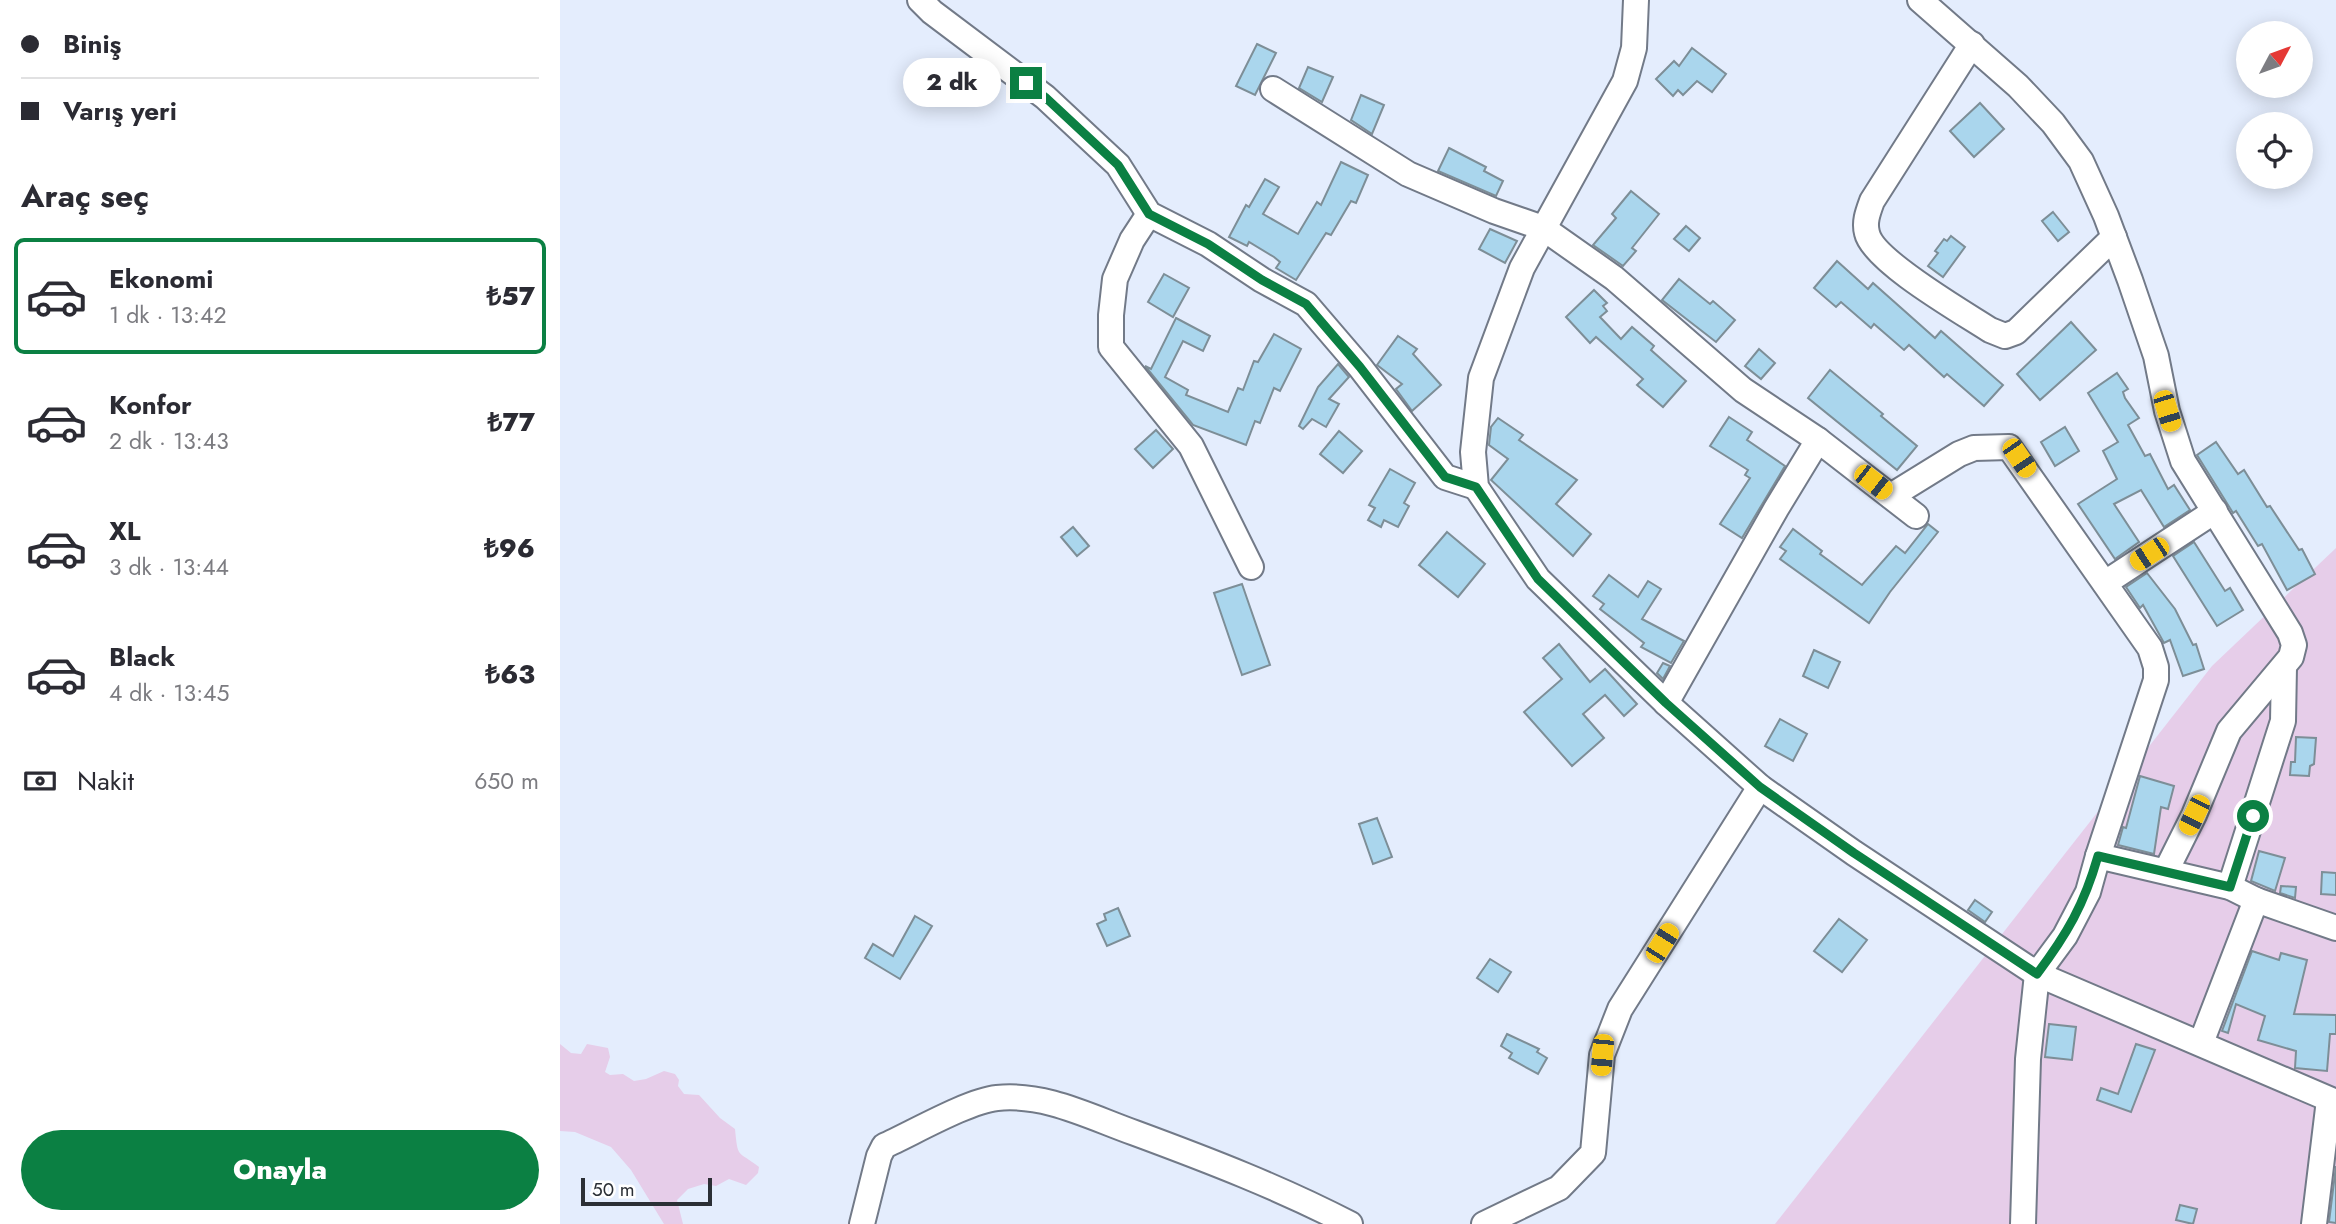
<!DOCTYPE html>
<html lang="tr">
<head>
<meta charset="utf-8">
<style>
  body { margin:0; font-family:Jost,sans-serif; background:#f2f2f3; color:#2b2b33; height:100vh; display:flex; flex-direction:column; font-size:26px; white-space:nowrap }
  * { box-sizing:border-box; margin:0 }
  p { font-size:23px; color:#7c7c81 }
  .icon { flex:none; width:38px; height:38px; fill:none; stroke:currentColor; stroke-width:2; stroke-linecap:round; stroke-linejoin:round }
  .map { position:relative; flex:1; overflow:hidden }
  .drawer { display:flex; flex-direction:column; background:#fff; width:560px }
  .drawer>* { flex:none }
  .guide { display:grid; align-content:center; height:154px; padding:0 21px; background:#fff }
  .needle { width:46px; rotate:49deg }
  .controls { position:absolute; left:1676px; top:21px; display:grid; gap:14px }
  .controls a { display:grid; place-items:center; width:77px; height:77px; border-radius:50%; background:#fff; box-shadow:0 4px 18px #0003; font-size:35px }
  .scale { position:absolute; left:21px; bottom:18px; width:131px; box-sizing:border-box; padding-left:7px; border:4px solid #2b2f35; border-top:0; font-size:19px; line-height:24px; white-space:nowrap; color:#2b2f35; -webkit-text-stroke:5px #fff; paint-order:stroke }
  .end { position:absolute; width:32px; height:32px; margin:-16px; border:9px solid #0b8043; background:#fff; box-shadow:0 0 0 4px #fff }
  .from { border-radius:50% }
  .bubble { position:absolute; height:49px; border-radius:24px; background:#fff; box-shadow:0 4px 18px #0003; font-size:23px; font-weight:800; line-height:49px; text-align:center }
  .car { position:absolute; width:21px; height:42px; margin:-21px -10px; border-radius:9px; box-shadow:0 0 5px 2px #0007; background:linear-gradient(#f5c518 24%,#345 0 40%,#f5c518 0 76%,#345 0 86%,#f5c518 0) }
  .guide b { display:flex; align-items:center; gap:24px; height:66px; font-size:26px }
  .guide b+b { border-top:2px solid #e1e1e2 }
  .guide i { width:18px; height:18px; background:#2b2b33 }
  ul { padding:0; list-style:none }
  li { display:flex; align-items:center; gap:21px; height:116px; margin:0 14px 10px; padding:0 7px; border:4px solid transparent; border-radius:10px }
  li div { flex:1 }
  li b { display:block; font-size:26px }
  li em { font-style:normal; font-weight:800 }
  li.active { border-color:#0b8043 }
  li>.icon { width:63px; height:63px; stroke-width:1.5 }
  h2 { padding:0 21px; font-size:32px; line-height:84px }
  .pay { display:flex; align-items:center; gap:18px; height:77px; padding:0 21px; font-size:26px }
  .pay p { margin-inline-start:auto }
  .cta { display:flex; gap:14px; margin-top:auto; padding:14px 21px }
  .cta a { flex:1; height:80px; border-radius:42px; background:#0b8043; color:#fff; font-size:28px; font-weight:800; line-height:80px; text-align:center }
  main { display:flex; flex:1; min-height:0 }
  .map>svg:first-child { display:block }
  .green { fill:#e6cde9 }
  .building { fill:#aad6ed; stroke:#7d8e97; stroke-width:2 }
  .lines { fill:none; stroke-linecap:round; stroke-linejoin:round }
  .minor-casing { stroke:#727a88; stroke-width:28 }
  .minor { stroke:#fff; stroke-width:24 }
  .route { stroke:#0b8043; stroke-width:9 }
</style>
</head>
<body>
<main>
<section class="drawer">
<div class="guide">
<b><i class="from"></i>Biniş</b>
<b><i></i>Varış yeri</b>
</div>
<h2>Araç seç</h2>
<ul>
<li class="active"><svg class="icon" aria-label="car" viewBox="0 0 24 24"><path d="M5 17H2v-5l4-1 3-4h7l3 4 3 1v5h-3M9 17h6M6 11h13"/><circle cx="7" cy="17" r="2"/><circle cx="17" cy="17" r="2"/></svg><div><b>Ekonomi</b><p>1 dk · 13:42</p></div><em>₺57</em></li>
<li><svg class="icon" aria-label="car" viewBox="0 0 24 24"><path d="M5 17H2v-5l4-1 3-4h7l3 4 3 1v5h-3M9 17h6M6 11h13"/><circle cx="7" cy="17" r="2"/><circle cx="17" cy="17" r="2"/></svg><div><b>Konfor</b><p>2 dk · 13:43</p></div><em>₺77</em></li>
<li><svg class="icon" aria-label="car" viewBox="0 0 24 24"><path d="M5 17H2v-5l4-1 3-4h7l3 4 3 1v5h-3M9 17h6M6 11h13"/><circle cx="7" cy="17" r="2"/><circle cx="17" cy="17" r="2"/></svg><div><b>XL</b><p>3 dk · 13:44</p></div><em>₺96</em></li>
<li><svg class="icon" aria-label="car" viewBox="0 0 24 24"><path d="M5 17H2v-5l4-1 3-4h7l3 4 3 1v5h-3M9 17h6M6 11h13"/><circle cx="7" cy="17" r="2"/><circle cx="17" cy="17" r="2"/></svg><div><b>Black</b><p>4 dk · 13:45</p></div><em>₺63</em></li>
</ul>
<div class="pay"><svg class="icon" aria-label="cash" viewBox="0 0 24 24"><path d="M3 7h18v10H3z"/><circle cx="12" cy="12" r="2"/></svg>Nakit<p>650 m</p></div>
<div class="cta"><a>Onayla</a></div>
</section>
<div class="map">
<svg width="1776" height="1224" viewBox="0 0 1776 1224">
  <rect width="100%" height="100%" fill="#e4edfd"/>
  <g class="green">
    <path d="M 1776,548 L 1776,1224 L 1215,1224 L 1652,666 Z"/>
    <path d="M 0,1044 L 11,1053 L 21,1054 L 27,1044 L 48,1048 L 50,1057 L 45,1072 L 50,1075 L 63,1074 L 74,1081 L 86,1079 L 104,1071 L 115,1074 L 119,1080 L 118,1086 L 124,1094 L 139,1095 L 160,1118 L 175,1129 C 178,1159 177,1150 199,1167 L 198,1173 L 186,1185 L 169,1179 L 156,1186 L 144,1184 L 128,1189 L 117,1200 L 123,1224 L 104,1224 L 71,1170 L 51,1147 L 15,1132 L 0,1131 Z"/>
  </g>
  <g class="building">
    <path d="M 697,44 L 716,53 L 695,95 L 676,86 Z"/>
    <path d="M 1132,48 L 1166,74 L 1152,92 L 1137,81 L 1123,95 L 1118,90 L 1113,96 L 1096,79 L 1114,61 L 1119,66 Z"/>
    <path d="M 748,67 L 773,77 L 762,102 L 739,88 Z"/>
    <path d="M 801,95 L 824,105 L 812,134 L 791,120 Z"/>
    <path d="M 1420,103 L 1444,129 L 1414,157 L 1390,131 Z"/>
    <path d="M 889,148 L 926,167 L 924,171 L 943,181 L 936,196 L 878,171 Z"/>
    <path d="M 781,162 L 808,175 L 796,203 L 791,201 L 771,235 L 766,233 L 736,280 L 716,268 L 720,262 L 714,257 L 689,242 L 687,246 L 669,237 L 686,205 L 689,207 L 705,179 L 719,187 L 703,214 L 738,234 L 757,202 L 761,205 Z"/>
    <path d="M 1071,191 L 1099,214 L 1072,248 L 1076,251 L 1063,266 L 1033,245 L 1056,218 L 1052,214 Z"/>
    <path d="M 1493,212 L 1509,232 L 1498,241 L 1482,221 Z"/>
    <path d="M 1126,226 L 1140,238 L 1129,251 L 1114,239 Z"/>
    <path d="M 930,229 L 957,241 L 945,263 L 919,249 Z"/>
    <path d="M 1391,236 L 1405,247 L 1383,277 L 1368,266 L 1378,253 L 1375,251 L 1384,239 L 1387,241 Z"/>
    <path d="M 1277,261 L 1308,289 L 1313,283 L 1375,338 L 1381,331 L 1443,385 L 1424,406 L 1387,374 L 1384,377 L 1349,345 L 1344,350 L 1314,324 L 1311,328 L 1281,302 L 1276,307 L 1254,288 Z"/>
    <path d="M 604,274 L 629,288 L 613,317 L 588,302 Z"/>
    <path d="M 1119,279 L 1150,304 L 1153,301 L 1175,320 L 1156,342 L 1102,300 Z"/>
    <path d="M 1034,290 L 1047,303 L 1043,306 L 1047,311 L 1040,317 L 1061,339 L 1072,327 L 1094,346 L 1091,350 L 1126,381 L 1103,407 L 1077,385 L 1083,379 L 1036,337 L 1030,343 L 1006,317 Z"/>
    <path d="M 616,318 L 650,336 L 643,351 L 623,341 L 605,377 L 628,390 L 626,395 L 668,412 L 678,388 L 683,390 L 694,361 L 698,362 L 714,334 L 741,349 L 720,391 L 714,388 L 700,423 L 695,421 L 686,445 L 633,425 L 585,366 L 591,369 Z"/>
    <path d="M 1511,322 L 1536,350 L 1480,400 L 1457,374 Z"/>
    <path d="M 838,336 L 857,349 L 853,354 L 881,385 L 852,411 L 836,389 L 842,384 L 817,365 Z"/>
    <path d="M 1199,349 L 1215,363 L 1201,379 L 1185,366 Z"/>
    <path d="M 778,364 L 789,377 L 769,399 L 779,404 L 766,427 L 752,419 L 743,429 L 739,426 L 758,387 Z"/>
    <path d="M 1270,370 L 1323,414 L 1321,416 L 1357,446 L 1337,470 L 1248,398 Z"/>
    <path d="M 1557,373 L 1568,389 L 1563,392 L 1565,398 L 1579,418 L 1568,425 L 1585,456 L 1590,454 L 1608,489 L 1614,485 L 1630,510 L 1604,527 L 1581,490 L 1554,504 L 1579,542 L 1555,559 L 1518,504 L 1557,479 L 1543,451 L 1558,442 L 1528,393 Z"/>
    <path d="M 1169,417 L 1192,432 L 1187,440 L 1225,466 L 1182,538 L 1160,524 L 1190,478 L 1185,475 L 1188,470 L 1150,446 Z"/>
    <path d="M 938,418 L 963,435 L 959,440 L 1017,480 L 996,504 L 1031,534 L 1013,556 L 931,480 L 948,459 L 929,445 L 931,427 Z"/>
    <path d="M 1505,427 L 1519,451 L 1495,466 L 1481,442 Z"/>
    <path d="M 596,430 L 613,449 L 593,468 L 575,449 Z"/>
    <path d="M 779,431 L 802,451 L 783,473 L 760,454 Z"/>
    <path d="M 1656,442 L 1678,474 L 1684,470 L 1707,507 L 1710,506 L 1739,550 L 1742,549 L 1755,574 L 1727,590 L 1702,544 L 1698,546 L 1676,511 L 1673,513 L 1637,455 Z"/>
    <path d="M 830,469 L 855,483 L 844,503 L 849,506 L 838,527 L 824,520 L 821,527 L 808,520 L 815,508 L 809,505 Z"/>
    <path d="M 1368,524 L 1378,532 L 1330,592 L 1309,623 L 1220,559 L 1226,551 L 1220,547 L 1233,529 L 1262,551 L 1260,554 L 1302,585 L 1336,546 L 1345,553 Z"/>
    <path d="M 513,527 L 529,546 L 517,556 L 501,537 Z"/>
    <path d="M 887,532 L 925,564 L 898,597 L 859,565 Z"/>
    <path d="M 1634,542 L 1665,591 L 1670,588 L 1683,610 L 1657,626 L 1613,556 Z"/>
    <path d="M 1587,573 L 1615,609 L 1633,645 L 1636,644 L 1644,669 L 1623,676 L 1610,640 L 1604,643 L 1583,605 L 1580,608 L 1566,587 Z"/>
    <path d="M 1049,575 L 1078,597 L 1088,581 L 1101,589 L 1082,619 L 1124,641 L 1111,663 L 1081,647 L 1084,643 L 1040,609 L 1044,604 L 1033,596 Z"/>
    <path d="M 682,584 L 710,665 L 682,675 L 654,593 Z"/>
    <path d="M 999,644 L 1030,682 L 1045,669 L 1077,704 L 1064,716 L 1045,695 L 1023,714 L 1044,738 L 1012,766 L 964,712 L 1002,679 L 983,658 Z"/>
    <path d="M 1254,650 L 1280,662 L 1268,688 L 1243,676 Z"/>
    <path d="M 1103,663 L 1110,666 L 1103,679 L 1097,673 Z"/>
    <path d="M 1220,719 L 1247,734 L 1233,761 L 1205,746 Z"/>
    <path d="M 1736,737 L 1756,738 L 1754,764 L 1750,766 L 1749,776 L 1730,775 L 1731,762 L 1735,762 Z"/>
    <path d="M 1580,776 L 1614,786 L 1608,809 L 1601,807 L 1594,854 L 1558,845 L 1563,827 L 1566,828 Z"/>
    <path d="M 817,818 L 832,857 L 813,864 L 799,824 Z"/>
    <path d="M 1699,851 L 1725,858 L 1715,891 L 1691,881 Z"/>
    <path d="M 1762,872 L 1776,873 L 1776,895 L 1761,894 Z"/>
    <path d="M 1721,886 L 1736,887 L 1735,898 L 1720,893 Z"/>
    <path d="M 1415,900 L 1432,912 L 1425,922 L 1408,910 Z"/>
    <path d="M 558,908 L 570,936 L 547,946 L 537,924 L 546,920 L 544,914 Z"/>
    <path d="M 355,916 L 372,926 L 340,979 L 305,958 L 313,944 L 333,956 Z"/>
    <path d="M 1279,919 L 1307,940 L 1282,972 L 1254,951 Z"/>
    <path d="M 1692,951 L 1719,960 L 1721,953 L 1747,960 L 1734,1014 L 1776,1015 L 1776,1034 L 1770,1034 L 1767,1071 L 1735,1068 L 1736,1051 L 1698,1040 L 1705,1016 L 1676,1004 L 1668,1033 L 1662,1031 Z"/>
    <path d="M 930,959 L 951,972 L 938,992 L 917,978 Z"/>
    <path d="M 1489,1024 L 1516,1027 L 1512,1060 L 1485,1057 Z"/>
    <path d="M 947,1034 L 979,1049 L 977,1052 L 987,1058 L 978,1074 L 949,1058 L 952,1053 L 941,1046 Z"/>
    <path d="M 1576,1044 L 1595,1050 L 1571,1112 L 1537,1100 L 1541,1088 L 1558,1094 Z"/>
    <path d="M 1776,1166 L 1776,1223 L 1769,1222 Z"/>
    <path d="M 1620,1205 L 1637,1209 L 1633,1224 L 1616,1220 Z"/>
  </g>
  <g class="lines">
    <g class="minor-casing">
      <g id="minor">
        <path d="M 360,0 L 372,12 L 485,97 L 558,165 L 589,214 L 648,244 L 702,280 L 746,304 L 800,367 L 885,477 L 916,487"/>
        <path d="M 1076,0 L 1074,48 L 1065,81 L 962,268 L 921,378 L 913,452 L 916,487 L 978,579 L 1106,703 L 1200,787 L 1294,853 L 1477,974 L 1776,1102"/>
        <path d="M 1360,0 L 1458,86 L 1493,123 L 1521,161 L 1546,216 L 1570,280 L 1596,356 L 1607,411 L 1623,461 L 1730,633 L 1734,645 L 1731,657 L 1669,731 L 1634,815 L 1606,871"/>
        <path d="M 1412,44 L 1312,201 C 1308,212 1304,222 1307,233 C 1313,261 1404,313 1430,330 L 1445,336 L 1456,332 L 1554,237"/>
        <path d="M 713,89 L 848,174 L 934,211 L 983,228 L 1054,278 L 1183,390 L 1258,440 L 1356,516"/>
        <path d="M 589,214 L 572,240 L 555,279 L 551,315 L 551,347 L 631,446 L 691,567"/>
        <path d="M 1331,496 L 1399,454 L 1414,448 L 1449,447 L 1590,648 L 1596,667 L 1596,680 L 1538,856"/>
        <path d="M 1545,583 L 1655,511"/>
        <path d="M 1106,703 L 1216,509 L 1258,440"/>
        <path d="M 1670,887 L 1723,721 L 1724,667"/>
        <path d="M 1641,1043 L 1696,900"/>
        <path d="M 302,1224 L 319,1156 L 324,1146 C 353,1133 408,1101 437,1098 C 485,1093 530,1117 575,1133 C 648,1160 721,1188 790,1224"/>
        <path d="M 924,1224 L 999,1188 L 1033,1153 L 1042,1055 L 1060,1009 L 1200,787"/>
        <path d="M 1463,1224 L 1468,1059 L 1477,974 L 1505,936 L 1528,892 L 1538,856 L 1670,887 L 1696,900 L 1776,928"/>
        <path d="M 1754,1224 L 1769,1100"/>
      </g>
    </g>
    <use href="#minor" class="minor"/>
  </g>
  <g class="lines">
    <path class="route" d="M 466,83 L 485,97 L 558,165 L 589,214 L 648,244 L 702,280 L 746,304 L 800,367 L 885,477 L 916,487 L 978,579 L 1106,703 L 1200,787 L 1294,853 L 1477,974 C 1507,934 1524,905 1538,856 L 1670,887 L 1693,816"/>
  </g>
</svg>
<div class="controls">
<a><svg class="needle" viewBox="-14 -14 28 28"><path d="M0-13l5 13h-10z" fill="#e53935"/><path d="M0 13l5-13h-10z" fill="#7c7c81"/></svg></a>
<a><svg class="icon" aria-label="locate" viewBox="0 0 24 24"><circle cx="12" cy="12" r="6"/><path d="M12 2v4M12 18v4M2 12h4M18 12h4"/></svg></a>
</div>
<div class="scale">50 m</div>
<i class="end from" style="left:1693px;top:816px"></i>
<i class="end" style="left:466px;top:83px"></i>
<div class="bubble" style="left:343px;top:58px;width:98px">2 dk</div>
<i class="car" style="left:1607px;top:411px;rotate:163deg"></i>
<i class="car" style="left:1459px;top:458px;rotate:146deg"></i>
<i class="car" style="left:1313px;top:482px;rotate:128deg"></i>
<i class="car" style="left:1589px;top:554px;rotate:237deg"></i>
<i class="car" style="left:1634px;top:815px;rotate:206deg"></i>
<i class="car" style="left:1102px;top:943px;rotate:32deg"></i>
<i class="car" style="left:1042px;top:1055px;rotate:185deg"></i>
</div>
</main>
</body>
</html>
